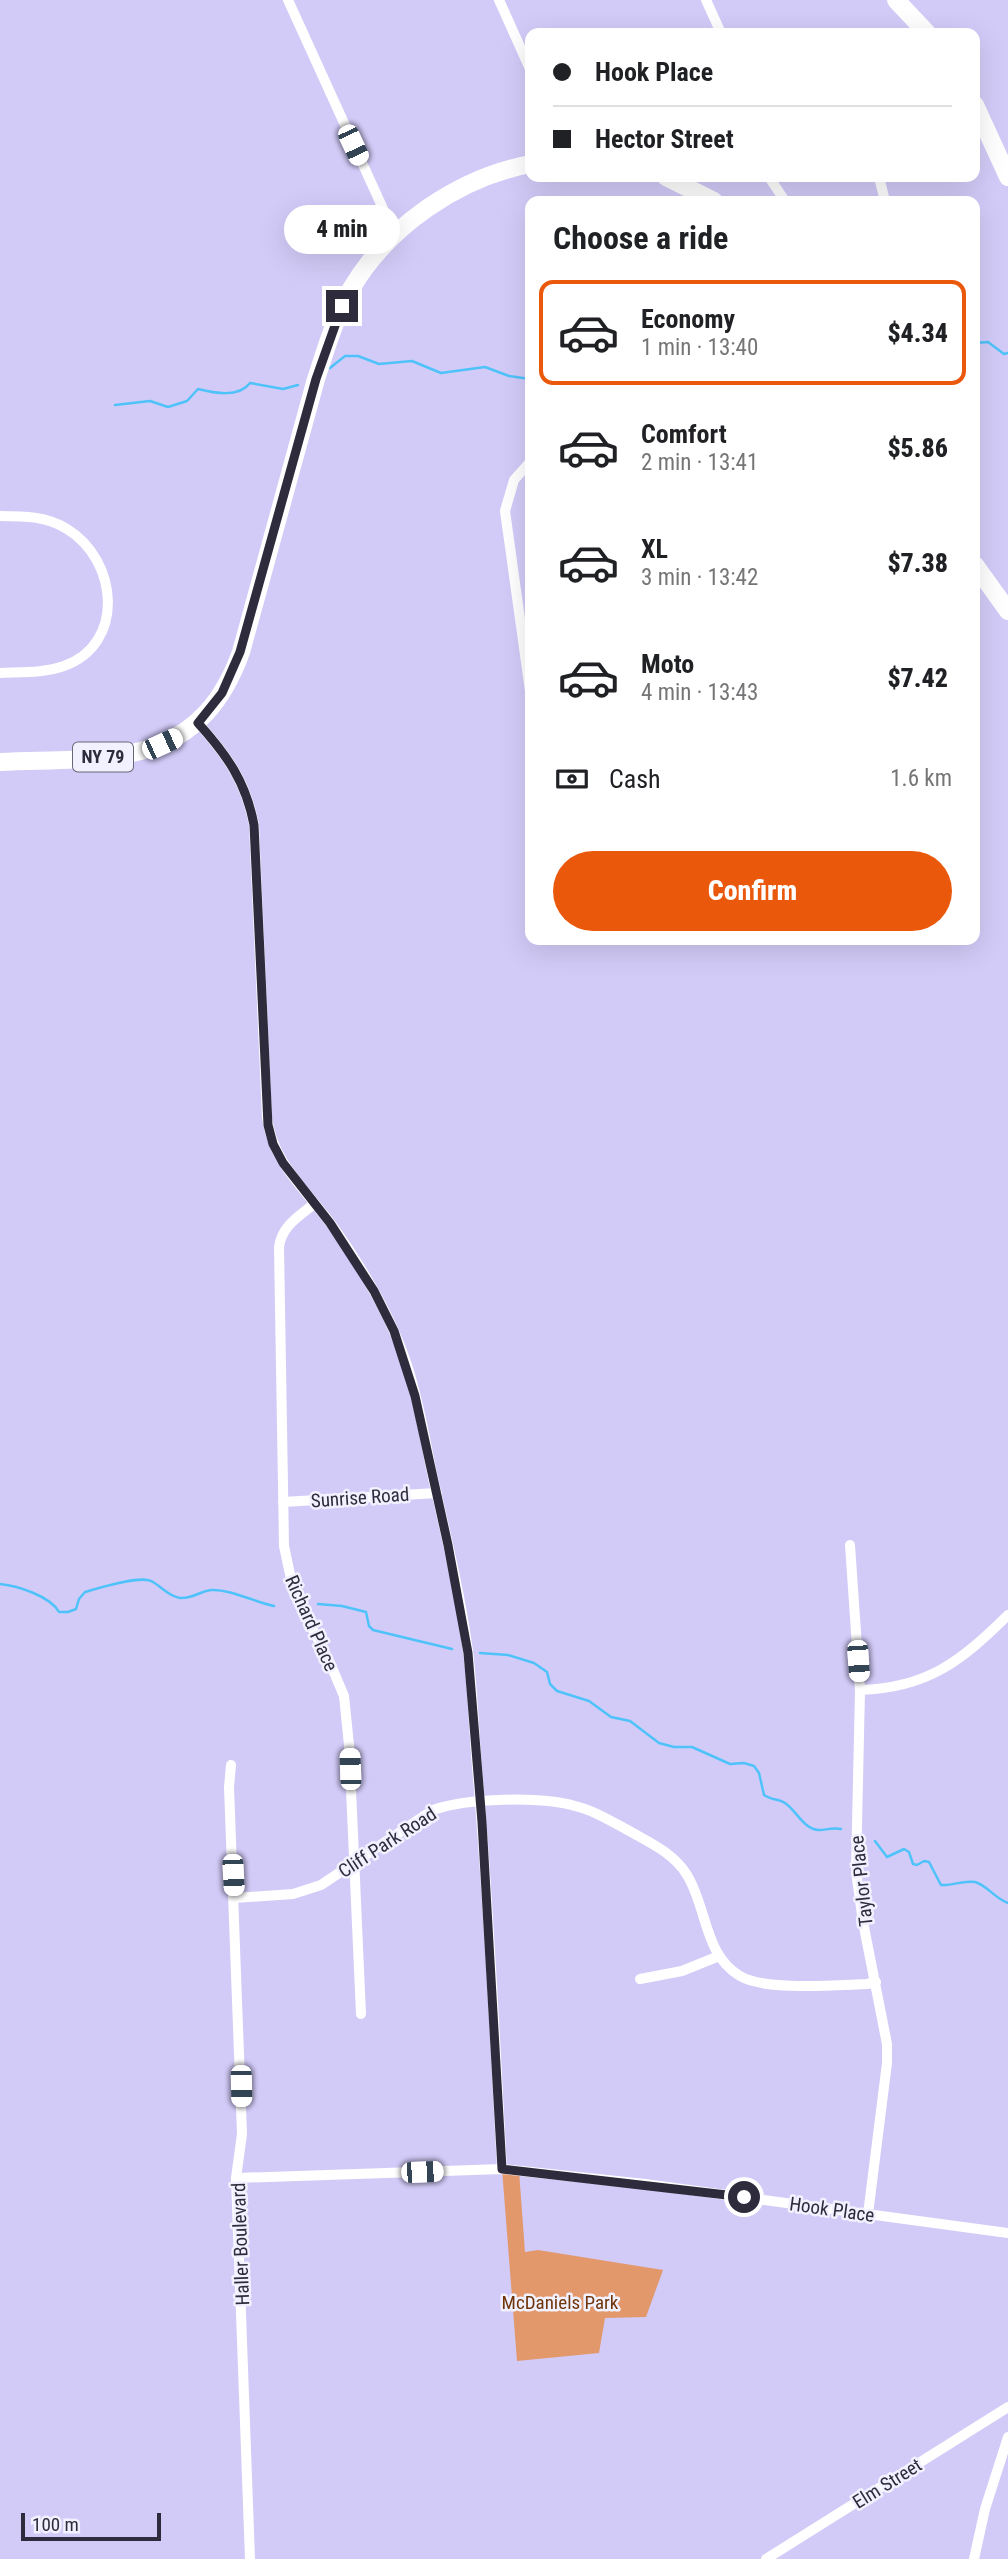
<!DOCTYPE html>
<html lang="en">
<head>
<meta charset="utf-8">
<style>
  body { margin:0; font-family:"Roboto Condensed",sans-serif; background:#f2f2f2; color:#202124; height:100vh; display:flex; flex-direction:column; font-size:26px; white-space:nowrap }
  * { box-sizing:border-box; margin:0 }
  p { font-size:23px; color:#757577 }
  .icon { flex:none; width:38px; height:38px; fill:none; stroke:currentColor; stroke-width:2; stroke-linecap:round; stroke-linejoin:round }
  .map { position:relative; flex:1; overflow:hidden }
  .panel { position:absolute; left:525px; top:196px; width:455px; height:749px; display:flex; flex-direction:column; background:#fff; border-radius:14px; box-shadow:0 7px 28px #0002 }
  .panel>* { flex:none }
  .guide { position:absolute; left:525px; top:28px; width:455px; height:154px; border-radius:14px; box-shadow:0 7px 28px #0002; display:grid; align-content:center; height:154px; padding:0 28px; background:#fff }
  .scale { position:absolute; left:21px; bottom:18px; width:140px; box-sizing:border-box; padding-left:7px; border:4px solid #2e2b3c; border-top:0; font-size:19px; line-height:24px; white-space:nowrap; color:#2e2b3c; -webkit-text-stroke:5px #f2f1ff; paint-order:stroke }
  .end { position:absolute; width:32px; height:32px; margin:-16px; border:9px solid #2e2b3c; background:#fff; box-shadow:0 0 0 4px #fff }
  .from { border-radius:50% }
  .bubble { position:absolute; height:49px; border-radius:24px; background:#fff; box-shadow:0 7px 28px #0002; font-size:23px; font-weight:800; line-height:49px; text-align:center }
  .car { position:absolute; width:21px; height:42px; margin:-21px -10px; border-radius:9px; box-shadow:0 0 5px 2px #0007; background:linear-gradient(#fff 24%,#345 0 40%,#fff 0 76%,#345 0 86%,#fff 0) }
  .guide b { display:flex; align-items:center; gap:24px; height:66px; font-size:26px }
  .guide b+b { border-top:2px solid #e0e0e0 }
  .guide i { width:18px; height:18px; background:#202124 }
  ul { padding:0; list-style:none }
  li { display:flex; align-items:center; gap:21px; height:105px; margin:0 14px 10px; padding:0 14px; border:4px solid transparent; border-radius:14px }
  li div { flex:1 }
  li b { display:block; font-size:26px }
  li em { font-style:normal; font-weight:800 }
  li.on { border-color:#ea580c }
  li>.icon { width:63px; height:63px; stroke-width:1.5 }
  h2 { padding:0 28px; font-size:32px; line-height:84px }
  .pay { display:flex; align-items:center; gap:18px; height:77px; padding:0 28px; font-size:26px }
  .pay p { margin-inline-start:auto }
  .action { display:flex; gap:14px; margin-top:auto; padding:14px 28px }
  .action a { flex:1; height:80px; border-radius:42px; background:#ea580c; color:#fff; font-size:28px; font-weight:800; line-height:80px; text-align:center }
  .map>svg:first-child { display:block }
  .green { fill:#e2986b }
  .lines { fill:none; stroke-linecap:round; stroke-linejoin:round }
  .stream { stroke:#4fc3f9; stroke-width:2.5 }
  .minor { stroke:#fff; stroke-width:10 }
  .primary { stroke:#fff; stroke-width:18 }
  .route { stroke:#2e2b3c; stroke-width:9 }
  .labels { text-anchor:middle; stroke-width:5; stroke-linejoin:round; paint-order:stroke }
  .shield { fill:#f2f1ff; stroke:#696676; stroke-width:2 }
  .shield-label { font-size:18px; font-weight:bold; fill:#2e2b3c }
  .street-label { font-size:19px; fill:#2e2b3c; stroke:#f2f1ff }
  .park-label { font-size:19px; fill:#6f360b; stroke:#f2f1ff }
</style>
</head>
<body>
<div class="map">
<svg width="1008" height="2559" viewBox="0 0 1008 2559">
  <rect width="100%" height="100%" fill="#d2cbf8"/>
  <path class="green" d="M 502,2169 L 519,2171 L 525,2252 L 538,2250 L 663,2270 L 646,2317 L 605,2318 L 599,2353 L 517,2361 Z"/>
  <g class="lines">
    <g class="stream">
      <path d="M 975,343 L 988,342 L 1004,354 L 1008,353"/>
      <path d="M 330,368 L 345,356 L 358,356 L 379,364 L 412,361 L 441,373 L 485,367 L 509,376 L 530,379"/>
      <path d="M 115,405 L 150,401 L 168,407 L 187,401 L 198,389 C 214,393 239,398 250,383 L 283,389 L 298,385"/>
      <path d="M 0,1584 C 18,1586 50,1596 59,1612 L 68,1612 L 76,1609 L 79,1599 L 85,1592 C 99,1588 142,1574 153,1582 C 163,1588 168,1596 180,1598 C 192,1599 201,1591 211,1590 C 231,1589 254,1602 274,1606"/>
      <path d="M 318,1604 L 342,1606 L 366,1612 L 369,1626 L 373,1630 L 452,1649"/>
      <path d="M 480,1653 L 508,1655 L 534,1663 L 547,1672 L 550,1684 L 557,1691 L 589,1701 L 611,1717 L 630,1721 L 659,1743 L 674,1747 L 692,1747 L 730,1764 L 744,1763 L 754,1766 L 759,1773 L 764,1795 C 771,1800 779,1799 785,1803 C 796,1810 804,1830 819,1830 C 827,1830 833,1827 841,1829"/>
      <path d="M 875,1841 L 887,1857 L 904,1849 L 909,1852 L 913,1864 L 917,1865 L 924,1861 L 929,1862 L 941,1885 C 953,1886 962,1880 975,1882 C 987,1885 994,1898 1008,1903"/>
    </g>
    <g class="minor">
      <path d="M 288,0 L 395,235"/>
      <path d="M 499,0 L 530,69"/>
      <path d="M 706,0 L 721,33"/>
      <path d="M 769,177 L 785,201"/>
      <path d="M 879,177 L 885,201"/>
      <path d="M 530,462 L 514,480 L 505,511 L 530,691"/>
      <path d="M 0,516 C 23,516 47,516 67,529 C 118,560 126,644 64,666 C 45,673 20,672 0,673"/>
      <path d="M 198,723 C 227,755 246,782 254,825 L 267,1117 C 272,1162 306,1190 331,1224 C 362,1267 390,1314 407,1365 C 419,1401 425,1440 433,1478 C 446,1535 460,1593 468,1651 C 473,1693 474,1736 478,1778 C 489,1908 495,2039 502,2169"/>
      <path d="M 314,1204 C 298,1217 282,1226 279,1247 L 284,1546 L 294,1593 L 330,1663 L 344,1696 L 349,1745 L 361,2014"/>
      <path d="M 283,1502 L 437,1493"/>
      <path d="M 850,1545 L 860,1690 L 856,1871 L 863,1922 L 887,2044 L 887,2063 L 868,2214"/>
      <path d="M 860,1690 C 928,1688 961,1661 1008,1615"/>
      <path d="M 231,1765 L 229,1787 L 242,2134 L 236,2178 L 250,2559"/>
      <path d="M 234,1898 L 293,1894 L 321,1885 L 433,1810 C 467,1798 540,1796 575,1806 C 596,1811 614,1823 633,1833 C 653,1844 675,1855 687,1875 C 707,1907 704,1955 740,1976 C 765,1991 836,1985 867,1984 L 876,1982"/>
      <path d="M 640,1979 L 682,1971 L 719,1956"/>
      <path d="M 236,2178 L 502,2169 L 645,2184 L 1008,2233"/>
      <path d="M 766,2559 L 1008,2407"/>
      <path d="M 974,2559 L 985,2509 L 1008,2437"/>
    </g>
    <g class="primary">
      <path d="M 896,0 L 927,33"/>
      <path d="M 975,105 L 1008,177"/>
      <path d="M 666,177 L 714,201"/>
      <path d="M 975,565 L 1008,611"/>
      <path d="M 0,762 C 106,757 198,772 241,652 L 316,379 C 326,349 335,317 351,289 C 388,226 458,178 530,164"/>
    </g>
  </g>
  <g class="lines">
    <path class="route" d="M 342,306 L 316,379 L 240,652 L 222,693 L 198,723 C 227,755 246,782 254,825 L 268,1125 L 273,1144 L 283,1163 L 330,1223 L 374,1291 L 394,1331 L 415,1396 L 448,1545 L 468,1653 L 482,1822 L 502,2169 L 744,2197"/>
  </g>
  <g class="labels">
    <rect class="shield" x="73" y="742.5" width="60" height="29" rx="5"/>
    <g class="shield-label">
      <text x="103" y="763">NY 79</text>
    </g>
    <g class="street-label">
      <text transform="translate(360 1497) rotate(-4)" y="7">Sunrise Road</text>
      <text transform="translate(312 1623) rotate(66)" y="7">Richard Place</text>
      <text transform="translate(387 1842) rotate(-33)" y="7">Cliff Park Road</text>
      <text transform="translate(861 1881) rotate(-96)" y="7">Taylor Place</text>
      <text transform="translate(832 2209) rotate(8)" y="7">Hook Place</text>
      <text transform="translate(240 2244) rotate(-92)" y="7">Haller Boulevard</text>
      <text transform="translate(887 2483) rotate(-32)" y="7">Elm Street</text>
    </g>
    <g class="park-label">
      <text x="560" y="2309">McDaniels Park</text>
    </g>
  </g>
</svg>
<div class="scale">100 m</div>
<i class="end from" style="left:744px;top:2197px"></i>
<i class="end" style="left:342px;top:306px"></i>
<div class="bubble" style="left:284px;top:205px;width:116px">4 min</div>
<i class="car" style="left:353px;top:145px;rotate:155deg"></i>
<i class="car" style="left:162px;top:744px;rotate:65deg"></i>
<i class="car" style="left:858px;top:1661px;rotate:176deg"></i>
<i class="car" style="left:350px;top:1769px;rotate:358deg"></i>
<i class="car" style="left:233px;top:1875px;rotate:177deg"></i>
<i class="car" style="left:241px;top:2086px;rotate:179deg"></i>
<i class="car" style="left:422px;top:2172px;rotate:88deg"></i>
<div class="guide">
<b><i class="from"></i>Hook Place</b>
<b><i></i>Hector Street</b>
</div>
<section class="panel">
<h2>Choose a ride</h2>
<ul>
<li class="on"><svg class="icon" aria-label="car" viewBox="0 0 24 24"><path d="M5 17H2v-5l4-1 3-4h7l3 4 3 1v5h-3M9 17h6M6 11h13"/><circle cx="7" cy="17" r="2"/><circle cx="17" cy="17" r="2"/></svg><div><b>Economy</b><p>1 min · 13:40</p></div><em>$4.34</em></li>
<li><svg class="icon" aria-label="car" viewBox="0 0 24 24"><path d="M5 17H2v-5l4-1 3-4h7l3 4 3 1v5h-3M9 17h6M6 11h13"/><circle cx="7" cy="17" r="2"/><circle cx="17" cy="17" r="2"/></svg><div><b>Comfort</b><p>2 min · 13:41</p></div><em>$5.86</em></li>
<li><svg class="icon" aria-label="car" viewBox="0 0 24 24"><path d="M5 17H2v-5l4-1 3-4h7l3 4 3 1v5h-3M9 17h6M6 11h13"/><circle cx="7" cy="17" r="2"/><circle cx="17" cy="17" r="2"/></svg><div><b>XL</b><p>3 min · 13:42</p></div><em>$7.38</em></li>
<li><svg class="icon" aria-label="car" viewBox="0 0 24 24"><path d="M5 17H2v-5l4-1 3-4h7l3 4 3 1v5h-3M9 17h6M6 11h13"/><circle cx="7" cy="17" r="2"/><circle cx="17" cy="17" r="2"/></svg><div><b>Moto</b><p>4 min · 13:43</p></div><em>$7.42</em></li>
</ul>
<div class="pay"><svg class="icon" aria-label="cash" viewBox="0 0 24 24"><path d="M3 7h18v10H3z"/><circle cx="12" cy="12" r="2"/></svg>Cash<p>1.6 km</p></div>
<div class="action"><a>Confirm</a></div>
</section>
</div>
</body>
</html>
